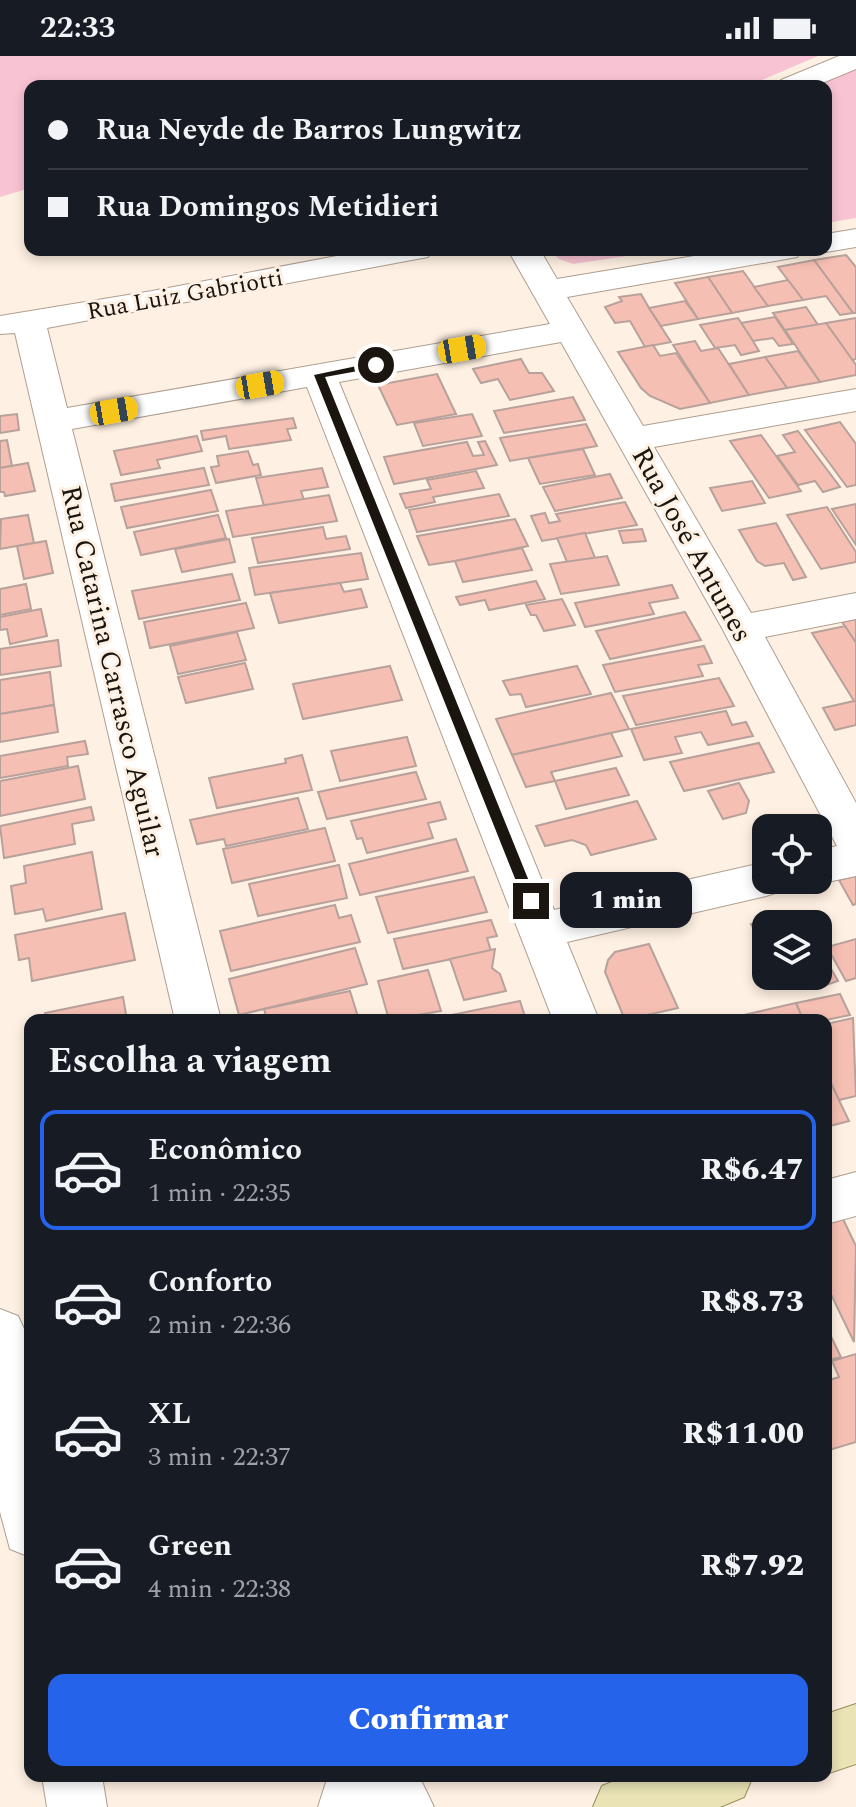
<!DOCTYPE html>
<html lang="pt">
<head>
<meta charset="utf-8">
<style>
  body { margin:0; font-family:Spectral,serif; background:#242831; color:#f1f3f6; height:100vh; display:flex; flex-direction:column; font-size:30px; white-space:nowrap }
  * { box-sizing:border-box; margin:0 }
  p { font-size:26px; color:#9ea1a6 }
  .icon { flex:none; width:44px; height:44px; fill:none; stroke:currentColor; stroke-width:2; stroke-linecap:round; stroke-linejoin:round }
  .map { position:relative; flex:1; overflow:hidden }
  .drawer { position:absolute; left:24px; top:958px; width:808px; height:768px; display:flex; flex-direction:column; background:#171b24; border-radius:16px; box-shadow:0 4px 12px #0003 }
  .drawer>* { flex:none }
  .hud { position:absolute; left:24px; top:24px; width:808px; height:176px; border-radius:16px; box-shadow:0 4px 12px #0003; display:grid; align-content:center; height:176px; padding:0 24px; background:#171b24 }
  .buttons { position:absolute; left:752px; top:758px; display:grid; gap:16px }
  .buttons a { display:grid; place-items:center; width:80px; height:80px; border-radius:16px; background:#171b24; box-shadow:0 4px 12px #0003; font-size:40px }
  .end { position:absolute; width:36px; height:36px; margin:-18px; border:10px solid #1b150f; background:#fff; box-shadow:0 0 0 4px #fff }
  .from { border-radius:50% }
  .bubble { position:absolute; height:56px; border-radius:16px; background:#171b24; box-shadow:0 4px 12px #0003; font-size:26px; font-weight:800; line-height:56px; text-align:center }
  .car { position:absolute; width:24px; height:48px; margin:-24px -12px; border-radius:10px; box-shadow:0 0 6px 2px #0007; background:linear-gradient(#f5c518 24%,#345 0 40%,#f5c518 0 76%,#345 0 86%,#f5c518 0) }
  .hud b { display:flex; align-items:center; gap:28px; height:76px; font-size:30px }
  .hud b+b { border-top:2px solid #363941 }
  .hud i { width:20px; height:20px; background:#f1f3f6 }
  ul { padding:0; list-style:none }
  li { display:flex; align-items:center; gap:24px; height:120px; margin:0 16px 12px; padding:0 8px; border:4px solid transparent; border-radius:16px }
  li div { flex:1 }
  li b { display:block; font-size:30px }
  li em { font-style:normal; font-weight:800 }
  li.selected { border-color:#2563eb }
  li>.icon { width:72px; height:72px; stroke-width:1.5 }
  h2 { padding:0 24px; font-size:36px; line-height:96px }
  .cta { display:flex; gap:16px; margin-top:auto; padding:16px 24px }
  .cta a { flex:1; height:92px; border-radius:16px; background:#2563eb; color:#fff; font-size:32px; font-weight:800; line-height:92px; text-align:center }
  .status { display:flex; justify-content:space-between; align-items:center; height:56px; padding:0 40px; background:#171b24; direction:ltr }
  .status svg { height:22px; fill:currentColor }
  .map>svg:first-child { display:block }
  .green { fill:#f8c3d3 }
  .building { fill:#f6bfb3; stroke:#b8a19b; stroke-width:2 }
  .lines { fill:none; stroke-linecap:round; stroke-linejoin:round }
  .minor-casing { stroke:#ae9e8f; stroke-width:2 }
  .major-casing { stroke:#978f5c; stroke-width:2 }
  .minor { fill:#fff; fill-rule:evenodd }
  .major { fill:#e9e3b6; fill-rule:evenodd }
  .route { fill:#1b150f }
  .labels { text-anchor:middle; stroke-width:6; stroke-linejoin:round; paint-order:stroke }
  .far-street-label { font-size:24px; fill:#1b150f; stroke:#fef1e3 }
  .street-label { font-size:28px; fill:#1b150f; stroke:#fef1e3 }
</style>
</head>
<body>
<div class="status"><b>22:33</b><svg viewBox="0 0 49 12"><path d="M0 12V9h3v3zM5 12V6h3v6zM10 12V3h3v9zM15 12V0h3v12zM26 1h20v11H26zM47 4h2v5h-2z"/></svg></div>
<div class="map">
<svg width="856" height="1751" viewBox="0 0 856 1751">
  <rect width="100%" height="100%" fill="#fef1e3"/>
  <g class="green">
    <path d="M 0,0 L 818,0 L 748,30 L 30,30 L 30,132 L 0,141 Z"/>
    <path d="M 856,11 L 856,162 L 826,167 L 826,30 L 813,30 Z"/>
    <path d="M 549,194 L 667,194 L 573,208 L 559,203 Z"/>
  </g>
  <g class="building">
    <path d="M 846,199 L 856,211 L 856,257 L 853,257 L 814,204 Z"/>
    <path d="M 814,204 L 853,257 L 840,259 L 826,240 L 803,244 L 778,211 Z"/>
    <path d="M 743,215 L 768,250 L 732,257 L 708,221 Z"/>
    <path d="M 708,221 L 732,257 L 698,263 L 675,227 Z"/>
    <path d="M 788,224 L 803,244 L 768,250 L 754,231 Z"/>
    <path d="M 641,238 L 649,252 L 671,286 L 645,291 L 630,265 L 615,267 L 605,251 L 622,245 L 619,241 Z"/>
    <path d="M 685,245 L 698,263 L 661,270 L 649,252 Z"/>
    <path d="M 806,251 L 818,269 L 785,274 L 773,257 Z"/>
    <path d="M 775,261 L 793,288 L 779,290 L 773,282 L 753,285 L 741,267 Z"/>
    <path d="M 738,262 L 753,285 L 759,295 L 741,299 L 735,289 L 715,292 L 700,269 Z"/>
    <path d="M 856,262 L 856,303 L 852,304 L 826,267 Z"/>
    <path d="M 826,267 L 856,309 L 856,319 L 820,326 L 785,274 Z"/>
    <path d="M 695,285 L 701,295 L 718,292 L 749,339 L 710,347 L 673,289 Z"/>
    <path d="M 653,289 L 660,300 L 676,297 L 710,347 L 680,353 L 650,340 L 641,332 L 618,296 Z"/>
    <path d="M 798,295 L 820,326 L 787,332 L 765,301 Z"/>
    <path d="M 765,301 L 787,332 L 749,339 L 729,308 Z"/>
    <path d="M 521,303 L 529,317 L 542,317 L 554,335 L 510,344 L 498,323 L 481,327 L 473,313 Z"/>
    <path d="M 437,318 L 456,358 L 397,369 L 378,329 Z"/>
    <path d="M 573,341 L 585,364 L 504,377 L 494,355 Z"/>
    <path d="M 17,358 L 19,374 L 0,377 L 0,360 Z"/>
    <path d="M 472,358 L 482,380 L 423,390 L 414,367 Z"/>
    <path d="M 293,362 L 296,372 L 287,373 L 291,384 L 229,393 L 226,380 L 203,384 L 201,375 Z"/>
    <path d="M 840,366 L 856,388 L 856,429 L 847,431 L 805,374 Z"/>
    <path d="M 586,368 L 597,390 L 510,405 L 500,382 Z"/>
    <path d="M 798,375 L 840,431 L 823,436 L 815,425 L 798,429 L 777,400 L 795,396 L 783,379 Z"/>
    <path d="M 761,379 L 801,435 L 769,442 L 730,385 Z"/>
    <path d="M 197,380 L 202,395 L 157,404 L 160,412 L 121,419 L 114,395 Z"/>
    <path d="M 7,384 L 12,410 L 0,412 L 0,385 Z"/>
    <path d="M 485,385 L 497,409 L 394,428 L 384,401 L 467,386 L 473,400 L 484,399 L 478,386 Z"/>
    <path d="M 583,393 L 595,419 L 540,428 L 528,402 Z"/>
    <path d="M 248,395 L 253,409 L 258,408 L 261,419 L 216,427 L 211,411 L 219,410 L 217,400 Z"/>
    <path d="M 28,407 L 35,435 L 5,440 L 4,436 L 0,436 L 0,412 Z"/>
    <path d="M 204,412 L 209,429 L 115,445 L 111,428 Z"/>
    <path d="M 322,412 L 328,431 L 301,435 L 304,444 L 264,450 L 256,422 Z"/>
    <path d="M 476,415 L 484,432 L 433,441 L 435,446 L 406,452 L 400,438 L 431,433 L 427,424 Z"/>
    <path d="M 610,418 L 622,442 L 555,455 L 543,431 Z"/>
    <path d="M 752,425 L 765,447 L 722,455 L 710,432 Z"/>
    <path d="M 211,434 L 218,455 L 127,472 L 121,451 Z"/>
    <path d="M 499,438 L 509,460 L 417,476 L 409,454 Z"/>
    <path d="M 329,439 L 337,465 L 233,481 L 226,455 Z"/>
    <path d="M 625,446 L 637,469 L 542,485 L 531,460 L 545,457 L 549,467 L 560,465 L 556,458 Z"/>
    <path d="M 856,448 L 856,489 L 832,453 Z"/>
    <path d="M 827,451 L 856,496 L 856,506 L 821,513 L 787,459 Z"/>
    <path d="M 28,459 L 34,487 L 0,493 L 1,463 Z"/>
    <path d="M 218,459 L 226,482 L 141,499 L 134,476 Z"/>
    <path d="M 515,463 L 528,490 L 455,505 L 429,509 L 417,480 Z"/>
    <path d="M 776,467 L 806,521 L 793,524 L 784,507 L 765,510 L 757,505 L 739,474 Z"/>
    <path d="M 323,471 L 326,483 L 346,480 L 350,493 L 258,507 L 252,482 Z"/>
    <path d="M 642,473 L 646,485 L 623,487 L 619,475 Z"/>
    <path d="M 585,477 L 595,502 L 567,506 L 557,482 Z"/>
    <path d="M 229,483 L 235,506 L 182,516 L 175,493 Z"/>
    <path d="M 46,485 L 53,517 L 24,523 L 17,490 Z"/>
    <path d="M 522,492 L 532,514 L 463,526 L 455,505 Z"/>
    <path d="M 361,497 L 368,523 L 255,539 L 249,512 Z"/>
    <path d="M 607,500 L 619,529 L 561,538 L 550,508 Z"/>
    <path d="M 232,518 L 240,544 L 139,563 L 132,535 Z"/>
    <path d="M 536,525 L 545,543 L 489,554 L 485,544 L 460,549 L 456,541 Z"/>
    <path d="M 340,527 L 344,536 L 361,533 L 367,551 L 279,567 L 270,537 Z"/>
    <path d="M 26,528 L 31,553 L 0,559 L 0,533 Z"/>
    <path d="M 672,529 L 678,542 L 649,547 L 654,558 L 585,571 L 575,547 Z"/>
    <path d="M 562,543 L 575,569 L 544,575 L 536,559 L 531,559 L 526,549 Z"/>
    <path d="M 246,547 L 254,572 L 150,592 L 144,566 Z"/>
    <path d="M 41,553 L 47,580 L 10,588 L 7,573 L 0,574 L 0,561 Z"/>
    <path d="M 685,556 L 701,584 L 610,603 L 596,575 Z"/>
    <path d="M 856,563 L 856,587 L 842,566 Z"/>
    <path d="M 845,570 L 856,587 L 856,669 L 835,674 L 823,652 L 854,645 L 812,577 Z"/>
    <path d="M 237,576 L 246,604 L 178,618 L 170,590 Z"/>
    <path d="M 58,584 L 61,610 L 0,619 L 0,593 Z"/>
    <path d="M 704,590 L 712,607 L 698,609 L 703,620 L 615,636 L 603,609 Z"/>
    <path d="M 245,607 L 253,633 L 186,647 L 178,621 Z"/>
    <path d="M 390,610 L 402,644 L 303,663 L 293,628 Z"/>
    <path d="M 577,610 L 591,638 L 526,651 L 521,638 L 510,639 L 503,625 Z"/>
    <path d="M 50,616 L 54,649 L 0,658 L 0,624 Z"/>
    <path d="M 719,622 L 734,650 L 636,669 L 623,640 Z"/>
    <path d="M 611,637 L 629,673 L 512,699 L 496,663 Z"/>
    <path d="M 54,649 L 58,676 L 0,686 L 0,658 Z"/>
    <path d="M 726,655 L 732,669 L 746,666 L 753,680 L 708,689 L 701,676 L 675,681 L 682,697 L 644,704 L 631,673 Z"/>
    <path d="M 611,677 L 622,700 L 551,716 L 555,725 L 526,731 L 512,699 Z"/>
    <path d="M 407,681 L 416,710 L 340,725 L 331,695 Z"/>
    <path d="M 85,685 L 88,698 L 67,701 L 68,710 L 0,722 L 0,700 Z"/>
    <path d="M 759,687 L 774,716 L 684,735 L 670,706 Z"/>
    <path d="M 302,699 L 312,734 L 217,752 L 209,722 L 286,707 L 285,703 Z"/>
    <path d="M 78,710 L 85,743 L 0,760 L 0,725 Z"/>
    <path d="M 616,712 L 629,739 L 566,753 L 555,725 Z"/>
    <path d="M 416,716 L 426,743 L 327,763 L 318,736 Z"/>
    <path d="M 739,727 L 749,745 L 746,757 L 723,763 L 708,735 Z"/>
    <path d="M 298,742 L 308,773 L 226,790 L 224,783 L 197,788 L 190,764 Z"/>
    <path d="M 637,745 L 656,783 L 591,799 L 586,789 L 572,784 L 545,790 L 536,770 Z"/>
    <path d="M 440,746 L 446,763 L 428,767 L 433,782 L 367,797 L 362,782 L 357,783 L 351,765 Z"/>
    <path d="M 91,751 L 94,764 L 72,768 L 75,788 L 4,802 L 0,770 Z"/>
    <path d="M 325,772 L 335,805 L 232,827 L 223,793 Z"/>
    <path d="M 456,783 L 468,815 L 360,839 L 349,808 Z"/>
    <path d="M 92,796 L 102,853 L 46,865 L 43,853 L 15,858 L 11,830 L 26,827 L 24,810 Z"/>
    <path d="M 339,809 L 347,842 L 258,860 L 249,828 Z"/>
    <path d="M 856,820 L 856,848 L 853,849 L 839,824 Z"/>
    <path d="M 474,821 L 487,856 L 388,877 L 376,841 Z"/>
    <path d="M 335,849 L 339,862 L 351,859 L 360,886 L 231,915 L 220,875 Z"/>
    <path d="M 798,855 L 806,868 L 766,868 L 766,894 L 751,868 Z"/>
    <path d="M 125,857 L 135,904 L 32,925 L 29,902 L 19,904 L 15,879 Z"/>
    <path d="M 491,864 L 497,880 L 487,882 L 491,895 L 403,913 L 394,883 Z"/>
    <path d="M 856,883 L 856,922 L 846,925 L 827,891 Z"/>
    <path d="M 649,888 L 678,952 L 625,964 L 605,916 L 608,904 L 615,896 Z"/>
    <path d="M 818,890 L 838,925 L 823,930 L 817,920 Z"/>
    <path d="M 355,892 L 367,928 L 239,959 L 229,923 Z"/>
    <path d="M 495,893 L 492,912 L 500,918 L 506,935 L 464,944 L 450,903 Z"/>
    <path d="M 428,914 L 441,955 L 389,964 L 378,925 Z"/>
    <path d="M 350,935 L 359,964 L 267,964 L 264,953 Z"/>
    <path d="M 840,938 L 850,959 L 826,964 L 803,964 L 796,947 Z"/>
    <path d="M 123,941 L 127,964 L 46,964 L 45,957 Z"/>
    <path d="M 520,945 L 526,964 L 427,964 Z"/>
    <path d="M 796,947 L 803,964 L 746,964 L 744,959 Z"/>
    <path d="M 853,962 L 856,1040 L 839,1044 L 826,1017 L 826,968 Z"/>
    <path d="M 826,1017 L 849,1065 L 826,1071 Z"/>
    <path d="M 843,1163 L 856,1190 L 854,1286 L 826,1228 L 826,1168 Z"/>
    <path d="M 826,1270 L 841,1301 L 826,1305 Z"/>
    <path d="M 856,1298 L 856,1386 L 826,1395 L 826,1325 L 839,1321 L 832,1305 Z"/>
  </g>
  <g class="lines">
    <g class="minor-casing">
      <g id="minor">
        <path d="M 839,0 L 856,0 L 856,13 L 815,30 L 777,30 L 781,24 Z"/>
        <path d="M 856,173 L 856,191 L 826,196 L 817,194 L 826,194 L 826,178 Z"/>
        <path d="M 368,194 L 433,194 L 428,201 L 417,203 L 47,272 L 67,352 L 550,268 L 508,194 L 540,194 L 557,223 L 730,194 L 802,194 L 797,201 L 786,203 L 567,241 L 643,370 L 856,333 L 856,355 L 654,391 L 751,557 L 856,537 L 856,563 L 765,581 L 856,747 L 856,820 L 818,828 L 806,824 L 818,824 L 818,794 L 837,790 L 722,572 L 561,286 L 339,326 L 554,854 L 766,806 L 766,824 L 787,824 L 781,835 L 766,840 L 567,886 L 599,964 L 553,964 L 307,331 L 72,373 L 221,964 L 175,964 L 15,277 L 0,278 L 0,260 L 152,235 Z"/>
        <path d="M 856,1116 L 856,1160 L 826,1168 L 826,1124 Z"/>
        <path d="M 0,1253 L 18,1260 L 26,1277 L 30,1303 L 30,1501 L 10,1493 L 0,1456 Z"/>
        <path d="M 42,1720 L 102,1720 L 107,1751 L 47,1751 Z"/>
        <path d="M 328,1720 L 419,1720 L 434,1751 L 318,1751 Z"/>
      </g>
    </g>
    <g class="major-casing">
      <g id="major">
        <path d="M 856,1648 L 856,1708 L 826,1718 L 826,1658 Z"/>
        <path d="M 626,1720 L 753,1720 L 744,1741 L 720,1751 L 593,1751 L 602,1730 Z"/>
      </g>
    </g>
    <use href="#minor" class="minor"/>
    <use href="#major" class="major"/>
  </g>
  <path class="route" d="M 376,306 L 380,311 L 325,321 L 537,845 L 531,850 L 524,845 L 314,319 Z"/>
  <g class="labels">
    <g class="far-street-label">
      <text transform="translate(185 238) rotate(-10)" y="8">Rua Luiz Gabriotti</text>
    </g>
    <g class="street-label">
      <text transform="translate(693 488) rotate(61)" y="10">Rua José Antunes</text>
      <text transform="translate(114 615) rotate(77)" y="10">Rua Catarina Carrasco Aguilar</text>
    </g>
  </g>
</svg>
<div class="buttons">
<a><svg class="icon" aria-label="locate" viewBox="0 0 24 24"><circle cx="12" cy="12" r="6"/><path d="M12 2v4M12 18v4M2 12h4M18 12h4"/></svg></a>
<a><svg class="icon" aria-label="layers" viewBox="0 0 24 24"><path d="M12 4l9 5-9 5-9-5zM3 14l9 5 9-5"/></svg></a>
</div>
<i class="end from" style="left:376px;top:309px"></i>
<i class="end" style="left:531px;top:845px"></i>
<div class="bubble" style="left:560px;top:816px;width:132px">1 min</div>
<i class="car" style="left:462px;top:293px;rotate:80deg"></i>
<i class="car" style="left:260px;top:329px;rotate:80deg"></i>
<i class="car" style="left:114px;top:355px;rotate:80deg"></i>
<div class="hud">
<b><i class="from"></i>Rua Neyde de Barros Lungwitz</b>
<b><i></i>Rua Domingos Metidieri</b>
</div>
<section class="drawer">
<h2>Escolha a viagem</h2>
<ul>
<li class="selected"><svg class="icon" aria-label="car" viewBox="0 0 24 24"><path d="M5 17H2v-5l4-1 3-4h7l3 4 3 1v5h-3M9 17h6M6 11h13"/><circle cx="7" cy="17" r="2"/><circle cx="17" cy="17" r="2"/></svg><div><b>Econômico</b><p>1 min · 22:35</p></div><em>R$6.47</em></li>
<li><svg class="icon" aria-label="car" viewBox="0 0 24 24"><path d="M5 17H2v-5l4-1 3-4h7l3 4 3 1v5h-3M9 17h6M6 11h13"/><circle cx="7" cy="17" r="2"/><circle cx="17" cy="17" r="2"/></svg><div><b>Conforto</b><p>2 min · 22:36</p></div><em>R$8.73</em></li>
<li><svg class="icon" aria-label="car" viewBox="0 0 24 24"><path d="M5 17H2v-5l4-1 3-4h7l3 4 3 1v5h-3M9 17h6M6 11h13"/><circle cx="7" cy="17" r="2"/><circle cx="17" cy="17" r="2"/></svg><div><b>XL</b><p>3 min · 22:37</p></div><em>R$11.00</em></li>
<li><svg class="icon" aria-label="car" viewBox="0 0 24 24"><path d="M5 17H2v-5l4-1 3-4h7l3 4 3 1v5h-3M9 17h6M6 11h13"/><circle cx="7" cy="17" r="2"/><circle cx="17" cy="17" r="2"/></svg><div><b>Green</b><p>4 min · 22:38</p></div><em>R$7.92</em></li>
</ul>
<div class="cta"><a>Confirmar</a></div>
</section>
</div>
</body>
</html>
